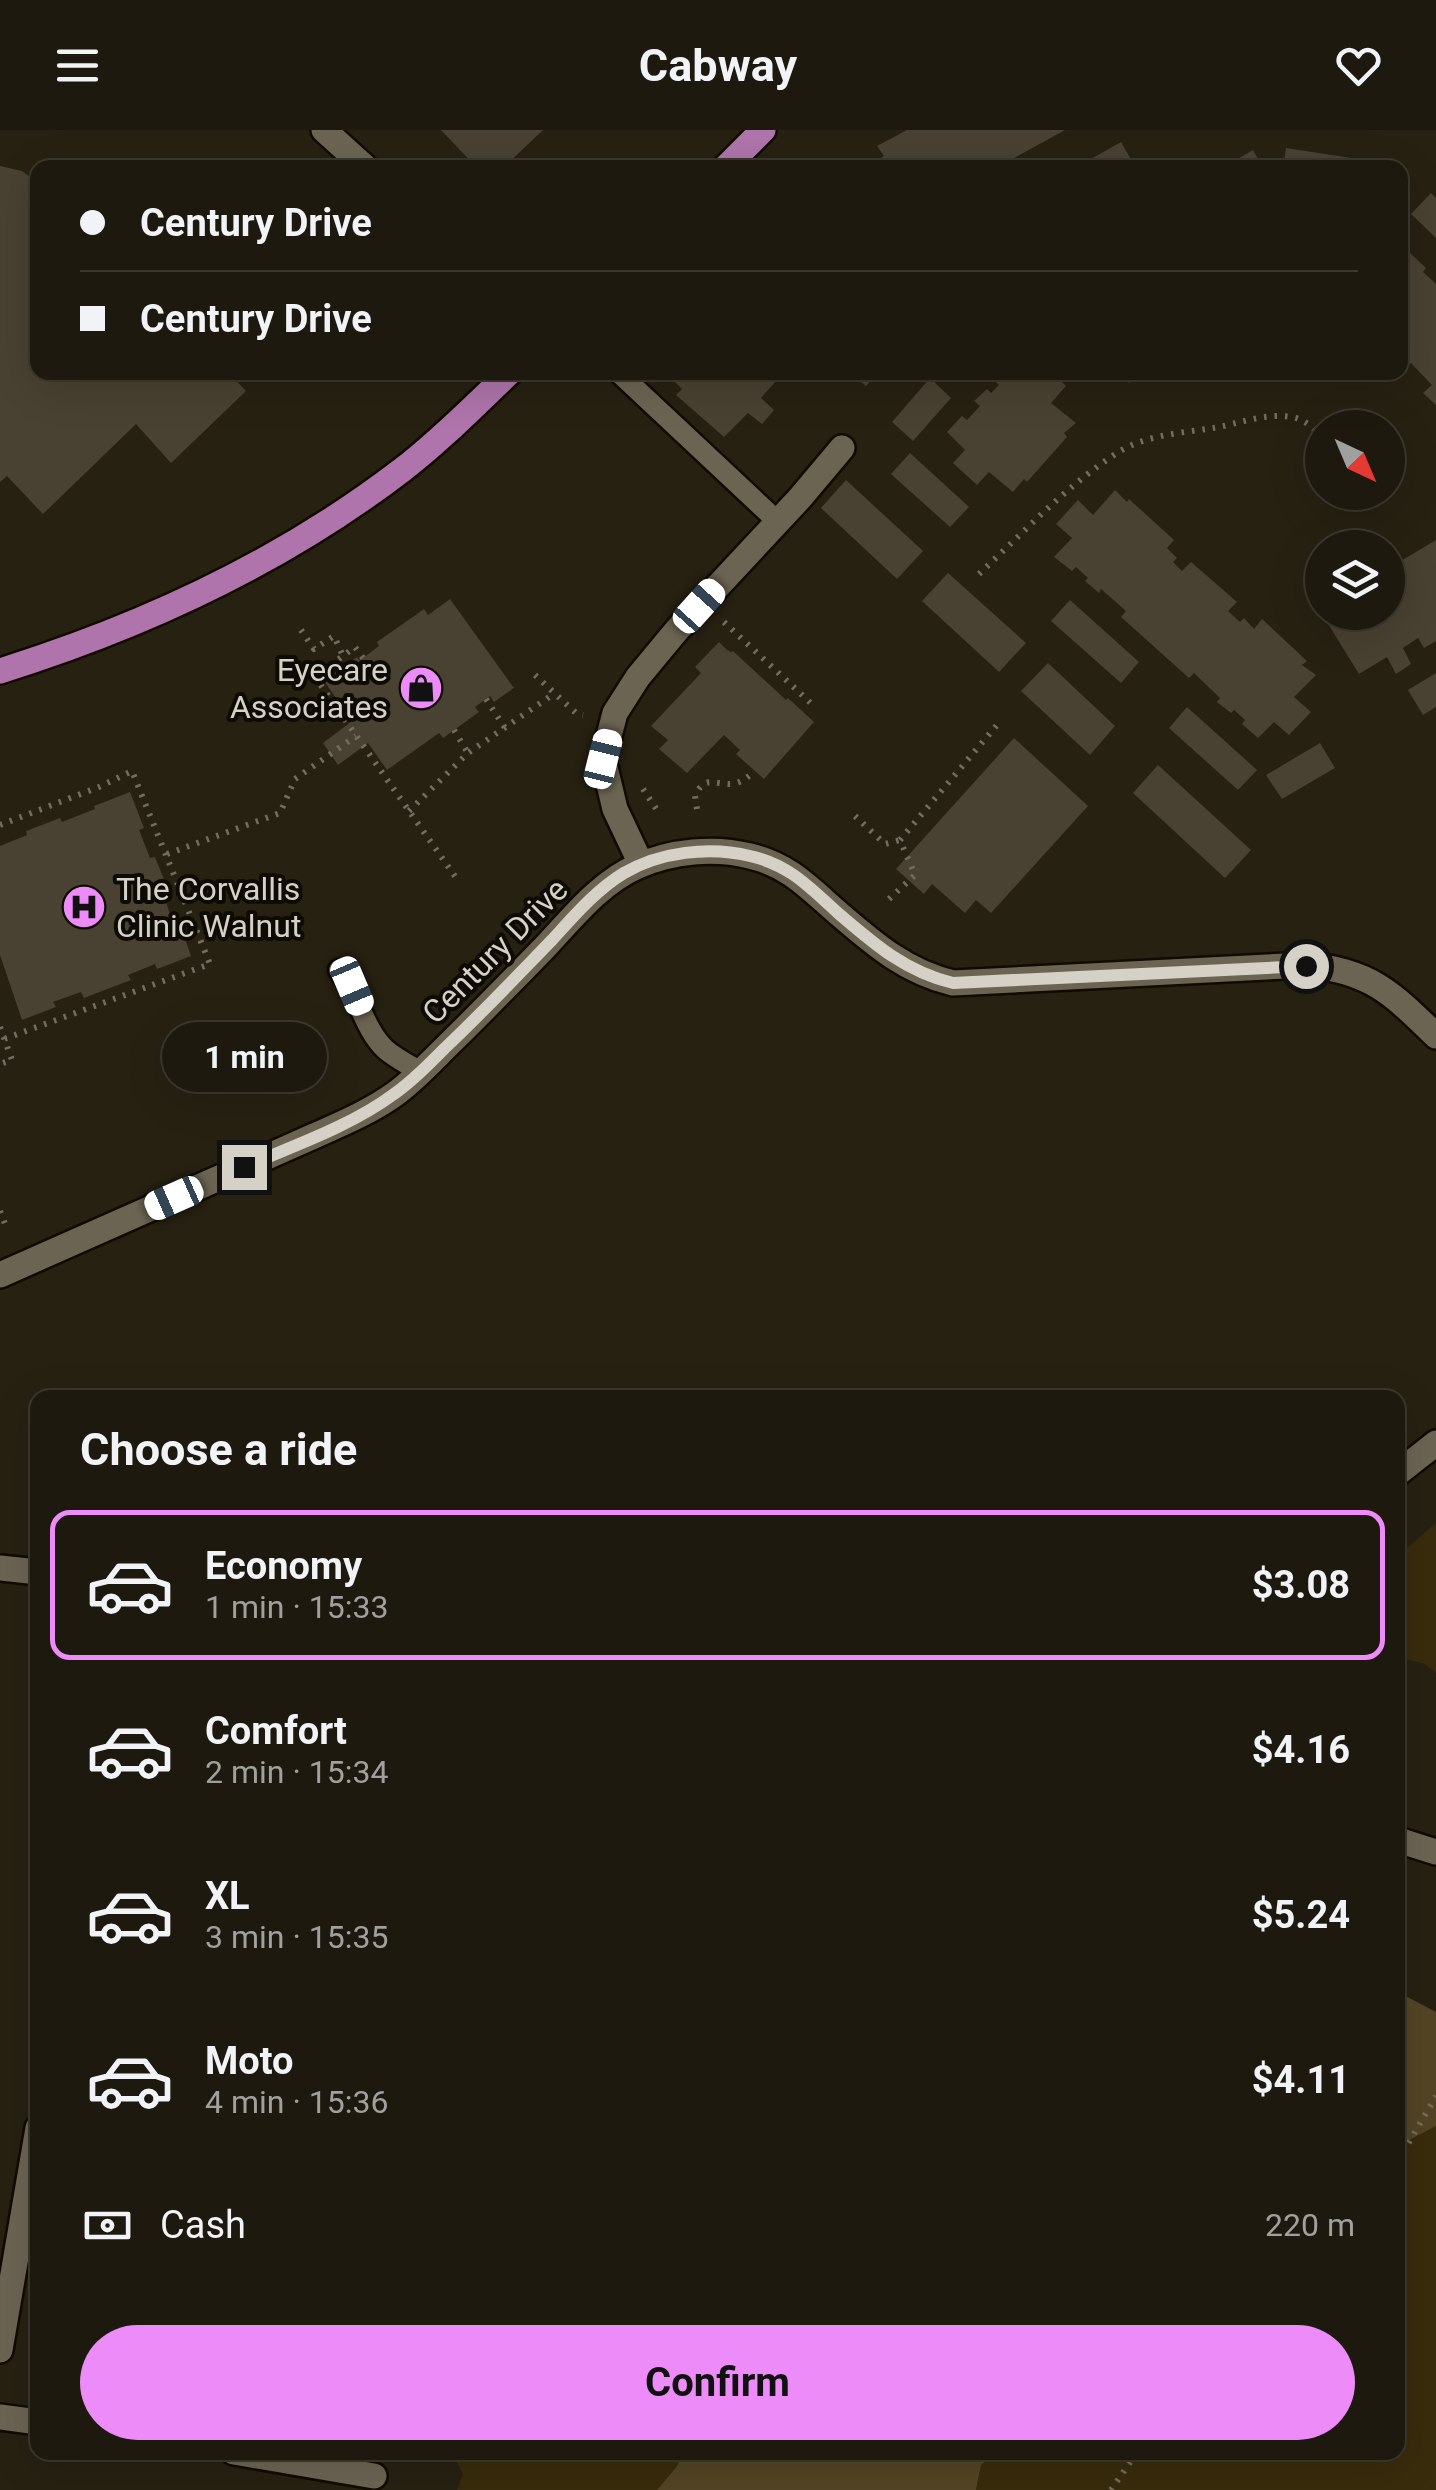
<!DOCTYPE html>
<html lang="en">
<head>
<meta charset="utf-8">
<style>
  body { margin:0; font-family:Roboto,sans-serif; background:#252217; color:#f1f3f6; height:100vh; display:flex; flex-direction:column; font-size:38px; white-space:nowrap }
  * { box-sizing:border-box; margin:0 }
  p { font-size:32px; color:#a0a09e }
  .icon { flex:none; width:55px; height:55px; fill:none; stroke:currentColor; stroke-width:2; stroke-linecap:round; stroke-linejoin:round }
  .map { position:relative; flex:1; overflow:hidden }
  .panel { position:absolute; left:30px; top:1260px; width:1375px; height:1070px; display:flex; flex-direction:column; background:#1d190e; border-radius:20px; box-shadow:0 10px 40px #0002,0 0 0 2px #3b382e }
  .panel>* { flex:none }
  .guide { position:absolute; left:30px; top:30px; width:1378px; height:220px; border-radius:20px; box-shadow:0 10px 40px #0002,0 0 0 2px #3b382e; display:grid; align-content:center; height:220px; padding:0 50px; background:#1d190e }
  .needle { width:65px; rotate:136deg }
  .fabs { position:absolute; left:1305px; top:280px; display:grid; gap:20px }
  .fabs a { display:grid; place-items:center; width:100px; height:100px; border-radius:50%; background:#1d190e; box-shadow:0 10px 40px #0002,0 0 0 2px #3b382e; font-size:50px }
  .end { position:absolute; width:45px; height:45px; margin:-22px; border:12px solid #d5d1c7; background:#111; box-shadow:0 0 0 5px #111 }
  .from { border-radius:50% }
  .bubble { position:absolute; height:70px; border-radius:35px; background:#1d190e; box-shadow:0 10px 40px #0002,0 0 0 2px #3b382e; font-size:32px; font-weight:700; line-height:70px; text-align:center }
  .car { position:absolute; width:30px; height:60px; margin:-30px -15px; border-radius:12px; box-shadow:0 0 8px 2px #0007; background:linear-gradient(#fff 24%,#345 0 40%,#fff 0 76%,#345 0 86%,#fff 0) }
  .guide b { display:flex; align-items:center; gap:35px; height:95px; font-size:38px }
  .guide b+b { border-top:2px solid #3b382e }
  .guide i { width:25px; height:25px; background:#f1f3f6 }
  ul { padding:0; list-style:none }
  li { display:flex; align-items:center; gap:30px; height:150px; margin:0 20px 15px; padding:0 30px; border:5px solid transparent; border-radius:20px }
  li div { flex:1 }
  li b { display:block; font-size:38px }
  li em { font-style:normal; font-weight:700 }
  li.selected { border-color:#ed8cf9 }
  li>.icon { width:90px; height:90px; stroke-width:1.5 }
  h2 { padding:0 50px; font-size:45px; line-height:120px }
  .pay { display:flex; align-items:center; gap:25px; height:110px; padding:0 50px; font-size:38px }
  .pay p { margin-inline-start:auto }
  .action { display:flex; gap:20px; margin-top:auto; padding:20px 50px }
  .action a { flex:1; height:115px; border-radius:60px; background:#ed8cf9; color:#111; font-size:40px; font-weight:700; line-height:115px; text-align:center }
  header { display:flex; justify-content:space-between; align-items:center; height:130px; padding:0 50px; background:#1d190e; font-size:45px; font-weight:700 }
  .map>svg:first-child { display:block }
  .green { fill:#392c0c }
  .forest { fill:#534524 }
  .building { fill:#494131 }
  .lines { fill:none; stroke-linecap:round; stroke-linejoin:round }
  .service-casing { stroke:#100a01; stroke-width:25 }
  .minor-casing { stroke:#100a01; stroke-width:30 }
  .tertiary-casing { stroke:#100a01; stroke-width:30 }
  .primary-casing { stroke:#100a01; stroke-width:30 }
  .path { stroke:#726d60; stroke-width:6; stroke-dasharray:2.5 8; stroke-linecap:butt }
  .service { stroke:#6c6453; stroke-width:20 }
  .minor { stroke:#6c6453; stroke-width:25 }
  .tertiary { stroke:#6c6453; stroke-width:25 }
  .primary { stroke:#ae74ab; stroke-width:25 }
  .route { stroke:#d5d1c7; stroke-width:12 }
  .labels { text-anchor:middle; stroke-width:8; stroke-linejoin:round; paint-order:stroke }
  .poi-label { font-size:32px; fill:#d5d1c7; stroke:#0e0b05; text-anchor:end }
  .street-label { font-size:32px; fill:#d5d1c7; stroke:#0e0b05 }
</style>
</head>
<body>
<header><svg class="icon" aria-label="menu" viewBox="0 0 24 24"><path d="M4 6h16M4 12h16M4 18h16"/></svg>Cabway<svg class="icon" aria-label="heart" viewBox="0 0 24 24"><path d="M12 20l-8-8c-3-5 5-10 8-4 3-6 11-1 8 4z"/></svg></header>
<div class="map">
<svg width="1436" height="2360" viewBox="0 0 1436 2360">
  <rect width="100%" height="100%" fill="#272112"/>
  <g class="green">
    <path d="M 1436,1393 L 1436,1543 L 1425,1534 L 1398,1527 L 1398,1426 Z"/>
    <path d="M 1436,1996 L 1436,2360 L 976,2360 L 981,2335 L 994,2323 L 1398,2322 L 1398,2016 Z"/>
    <path d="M 452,2323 L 684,2323 L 677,2336 L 657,2360 L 457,2360 L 463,2344 Z"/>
  </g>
  <g class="forest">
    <path d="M 1398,1862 L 1436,1882 L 1436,1996 L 1398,2016 Z"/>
    <path d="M 684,2322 L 994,2322 L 994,2323 L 981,2335 L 976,2360 L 657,2360 L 677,2336 Z"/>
  </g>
  <g class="building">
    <path d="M 441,0 L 543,0 L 503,38 L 477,38 Z"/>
    <path d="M 907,0 L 1065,0 L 996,38 L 880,38 L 876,31 L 884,26 L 877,16 Z"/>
    <path d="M 1121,12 L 1136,38 L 1075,38 Z"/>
    <path d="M 1286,18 L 1377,32 L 1376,38 L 1283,38 Z"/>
    <path d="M 1253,20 L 1263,38 L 1222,38 Z"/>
    <path d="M 0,36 L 22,41 L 38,53 L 38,242 L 228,242 L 246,261 L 171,333 L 136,294 L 43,384 L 7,346 L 0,352 Z"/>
    <path d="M 1431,63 L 1436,68 L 1436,108 L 1411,84 Z"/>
    <path d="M 1410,123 L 1426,138 L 1423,142 L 1436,154 L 1436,275 L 1423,263 L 1432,255 L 1411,233 L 1402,242 L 1400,240 L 1400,134 Z"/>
    <path d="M 682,242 L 784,242 L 761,268 L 774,280 L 762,294 L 748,283 L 724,307 L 676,265 L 682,259 L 674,251 Z"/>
    <path d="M 849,242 L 879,242 L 866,256 Z"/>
    <path d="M 1002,242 L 1018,242 L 1027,252 L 1035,242 L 1052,242 L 1066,256 L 1051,273 L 1076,293 L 1064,303 L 1067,307 L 1027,352 L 1024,349 L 1013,362 L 989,342 L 977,355 L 953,333 L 965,320 L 947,302 L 962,286 L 967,290 L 980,276 L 974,271 L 987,259 L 991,263 L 999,255 L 994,250 Z"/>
    <path d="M 1113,242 L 1149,242 L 1129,253 L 1124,244 L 1116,248 Z"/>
    <path d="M 930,248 L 951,268 L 913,311 L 892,292 Z"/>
    <path d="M 910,323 L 969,377 L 950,397 L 891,344 Z"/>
    <path d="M 846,350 L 923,421 L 897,449 L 821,378 Z"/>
    <path d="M 1115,360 L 1127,372 L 1129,369 L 1174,410 L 1167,418 L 1177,428 L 1173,432 L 1182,441 L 1191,432 L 1237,472 L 1228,481 L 1240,492 L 1244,488 L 1254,499 L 1262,489 L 1307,531 L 1302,535 L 1316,545 L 1294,567 L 1311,582 L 1289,605 L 1274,592 L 1258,608 L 1242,594 L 1245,590 L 1234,580 L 1231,583 L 1217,572 L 1220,568 L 1194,543 L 1189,548 L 1121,487 L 1126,481 L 1101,459 L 1099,463 L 1085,451 L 1088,448 L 1076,437 L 1072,441 L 1054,427 L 1072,408 L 1056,394 L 1078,370 L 1093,385 Z"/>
    <path d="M 1436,410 L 1436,511 L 1424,518 L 1418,508 L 1403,518 L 1411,534 L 1396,544 L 1387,527 L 1359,544 L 1325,489 L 1332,485 L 1330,482 L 1388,482 L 1388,452 L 1401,445 L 1394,435 Z"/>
    <path d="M 948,443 L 1026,513 L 999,542 L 922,471 Z"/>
    <path d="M 450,469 L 514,558 L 494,572 L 490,566 L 475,577 L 479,582 L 443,608 L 439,603 L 387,640 L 368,613 L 338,635 L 323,613 L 352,591 L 324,551 L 357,527 L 359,530 L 363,528 L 379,516 L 377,512 L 424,479 L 428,485 Z"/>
    <path d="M 1070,470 L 1139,532 L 1121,553 L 1051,491 Z"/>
    <path d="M 719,512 L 727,520 L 731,522 L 733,521 L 786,570 L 788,568 L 814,592 L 764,649 L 736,624 L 740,620 L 724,605 L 687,643 L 659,619 L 668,610 L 651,596 L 701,543 L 695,537 Z"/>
    <path d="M 1048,533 L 1115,596 L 1090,625 L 1021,561 Z"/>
    <path d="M 1436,543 L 1436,577 L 1423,585 L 1408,560 Z"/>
    <path d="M 1187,577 L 1257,640 L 1238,660 L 1169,598 Z"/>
    <path d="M 1014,608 L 1088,676 L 991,783 L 976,770 L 965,783 L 932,754 L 924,764 L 896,739 Z"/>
    <path d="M 1320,613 L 1335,638 L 1282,669 L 1266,645 Z"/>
    <path d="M 1158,635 L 1251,720 L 1225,748 L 1133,663 Z"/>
    <path d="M 130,662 L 144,698 L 139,700 L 150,728 L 155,727 L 169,762 L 163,763 L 173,793 L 179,791 L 191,826 L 157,839 L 155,834 L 128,845 L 131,850 L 84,868 L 81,862 L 53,872 L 56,877 L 22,890 L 0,825 L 0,716 L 27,705 L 26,701 L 60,688 L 62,692 L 95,679 L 94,676 Z"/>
  </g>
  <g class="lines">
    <g class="service-casing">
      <g id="service">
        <path d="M 618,242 L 777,391"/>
        <path d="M 339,840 C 358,864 364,899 385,919 C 395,928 409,935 421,942"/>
      </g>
    </g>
    <g class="minor-casing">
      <g id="minor">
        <path d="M 324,0 L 366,38"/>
        <path d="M 641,734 L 615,679 L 603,629 L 615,583 L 638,547 L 677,500 L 800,368 L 842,318"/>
        <path d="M 0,1145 L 314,1006 C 341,994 370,982 395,964 C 413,951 429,934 445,918 C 480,884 513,850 547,815 C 574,786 601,752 638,736 C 672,721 714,717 750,726 C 789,735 809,758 838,783 C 874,814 906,842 953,853 L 1306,835 C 1369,840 1392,863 1436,906"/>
        <path d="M 1398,1343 L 1436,1313"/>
        <path d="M 0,2220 L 38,1998"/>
        <path d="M 0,2287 L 38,2292"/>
        <path d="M 234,2322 L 374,2346"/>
      </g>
    </g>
    <g class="tertiary-casing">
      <g id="tertiary">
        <path d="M 0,1438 L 38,1442"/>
        <path d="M 1398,1710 L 1436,1722"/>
      </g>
    </g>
    <g class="primary-casing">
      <g id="primary">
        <path d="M 725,38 L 763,0"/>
        <path d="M 0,541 C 144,496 282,432 402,340 C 440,311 475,275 510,242"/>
      </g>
    </g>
    <g class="path">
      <path d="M 979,444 C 1024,402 1065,357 1117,323 C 1145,305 1181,303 1213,298 C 1239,294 1268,281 1296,288 C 1308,292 1319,301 1322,313"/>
      <path d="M 724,492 L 816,578"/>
      <path d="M 301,500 L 314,519 L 334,506 L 343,526"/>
      <path d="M 363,528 L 355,517 L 315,547 L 459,752"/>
      <path d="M 535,545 L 577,584 L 583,585"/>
      <path d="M 486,569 L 505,598"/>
      <path d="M 454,600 L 468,623"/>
      <path d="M 643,659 L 659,683"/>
      <path d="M 697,679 L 695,666 C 705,644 714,655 732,654 C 741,653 748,647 755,641"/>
      <path d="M 409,681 L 468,623 L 555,563"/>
      <path d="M 855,686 L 885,714 L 900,710"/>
      <path d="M 0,695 L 99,657 L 132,641 L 210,834 L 4,909"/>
      <path d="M 167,724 L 280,683 L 295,649 L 356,606"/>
      <path d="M 889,769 L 915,745 L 900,710 L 997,595"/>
      <path d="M 0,897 L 12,930 L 0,934"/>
      <path d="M 0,1081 L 7,1099"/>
      <path d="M 1398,2031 L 1436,1966"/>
      <path d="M 1111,2360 L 1137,2322"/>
    </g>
    <use href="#service" class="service"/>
    <use href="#minor" class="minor"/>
    <use href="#tertiary" class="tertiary"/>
    <use href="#primary" class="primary"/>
  </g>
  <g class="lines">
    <path class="route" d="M 244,1037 C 293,1016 351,996 394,964 C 413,951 429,934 445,918 C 482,883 517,846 552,810 C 574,786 596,760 624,743 C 660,722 709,716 750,726 C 790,735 809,757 838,783 C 874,814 906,842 953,853 L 1306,836"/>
  </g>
  <defs>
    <g id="shop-disc" transform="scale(2.25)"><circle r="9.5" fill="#ed8cf9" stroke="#0e0b05"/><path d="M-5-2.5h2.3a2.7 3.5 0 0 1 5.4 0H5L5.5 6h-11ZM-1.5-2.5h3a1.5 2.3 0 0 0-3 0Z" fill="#111"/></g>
    <g id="hospital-disc" transform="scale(2.25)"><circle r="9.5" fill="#ed8cf9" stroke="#0e0b05"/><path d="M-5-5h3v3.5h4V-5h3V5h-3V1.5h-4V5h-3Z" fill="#111"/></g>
  </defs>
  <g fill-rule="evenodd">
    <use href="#shop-disc" x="421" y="558"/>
    <use href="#hospital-disc" x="84" y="777"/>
  </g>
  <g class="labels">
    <g class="poi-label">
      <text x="388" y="551">Eyecare<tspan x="388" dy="37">Associates</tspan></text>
      <text x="116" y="770" text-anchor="start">The Corvallis<tspan x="116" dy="37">Clinic Walnut</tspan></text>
    </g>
    <g class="street-label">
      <text transform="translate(495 821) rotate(-45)" y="11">Century Drive</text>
    </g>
  </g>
</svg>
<div class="fabs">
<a><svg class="needle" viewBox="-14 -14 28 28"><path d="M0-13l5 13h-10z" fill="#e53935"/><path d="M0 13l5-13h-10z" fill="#a0a09e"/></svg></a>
<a><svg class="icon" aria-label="layers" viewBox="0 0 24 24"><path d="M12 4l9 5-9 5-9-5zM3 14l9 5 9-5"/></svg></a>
</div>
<i class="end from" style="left:1306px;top:836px"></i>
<i class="end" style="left:244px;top:1037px"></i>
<div class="bubble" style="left:162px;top:892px;width:165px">1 min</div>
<i class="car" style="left:699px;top:476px;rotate:42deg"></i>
<i class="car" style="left:603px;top:629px;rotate:14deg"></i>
<i class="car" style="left:352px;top:856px;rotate:157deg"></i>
<i class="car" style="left:174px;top:1068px;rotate:246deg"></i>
<div class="guide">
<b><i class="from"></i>Century Drive</b>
<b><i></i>Century Drive</b>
</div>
<section class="panel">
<h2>Choose a ride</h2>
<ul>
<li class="selected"><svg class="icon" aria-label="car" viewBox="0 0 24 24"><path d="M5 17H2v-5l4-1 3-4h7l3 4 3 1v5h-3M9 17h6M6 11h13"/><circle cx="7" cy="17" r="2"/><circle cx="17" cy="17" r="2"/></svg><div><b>Economy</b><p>1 min · 15:33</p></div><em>$3.08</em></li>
<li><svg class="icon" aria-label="car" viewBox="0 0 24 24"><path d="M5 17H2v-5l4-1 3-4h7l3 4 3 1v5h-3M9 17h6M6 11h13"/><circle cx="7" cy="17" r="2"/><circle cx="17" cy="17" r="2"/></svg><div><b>Comfort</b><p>2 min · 15:34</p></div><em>$4.16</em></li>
<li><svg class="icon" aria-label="car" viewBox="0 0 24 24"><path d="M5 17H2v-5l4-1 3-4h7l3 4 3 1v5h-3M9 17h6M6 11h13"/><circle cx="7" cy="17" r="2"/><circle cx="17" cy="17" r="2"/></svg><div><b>XL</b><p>3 min · 15:35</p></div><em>$5.24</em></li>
<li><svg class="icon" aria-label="car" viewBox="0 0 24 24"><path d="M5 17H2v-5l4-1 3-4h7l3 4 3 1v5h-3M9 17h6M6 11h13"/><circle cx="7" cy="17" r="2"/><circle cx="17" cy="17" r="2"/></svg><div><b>Moto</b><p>4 min · 15:36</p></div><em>$4.11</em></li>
</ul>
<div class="pay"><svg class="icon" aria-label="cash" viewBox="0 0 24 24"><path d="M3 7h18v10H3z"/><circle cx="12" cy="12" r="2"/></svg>Cash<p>220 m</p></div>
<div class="action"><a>Confirm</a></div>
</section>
</div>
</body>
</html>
